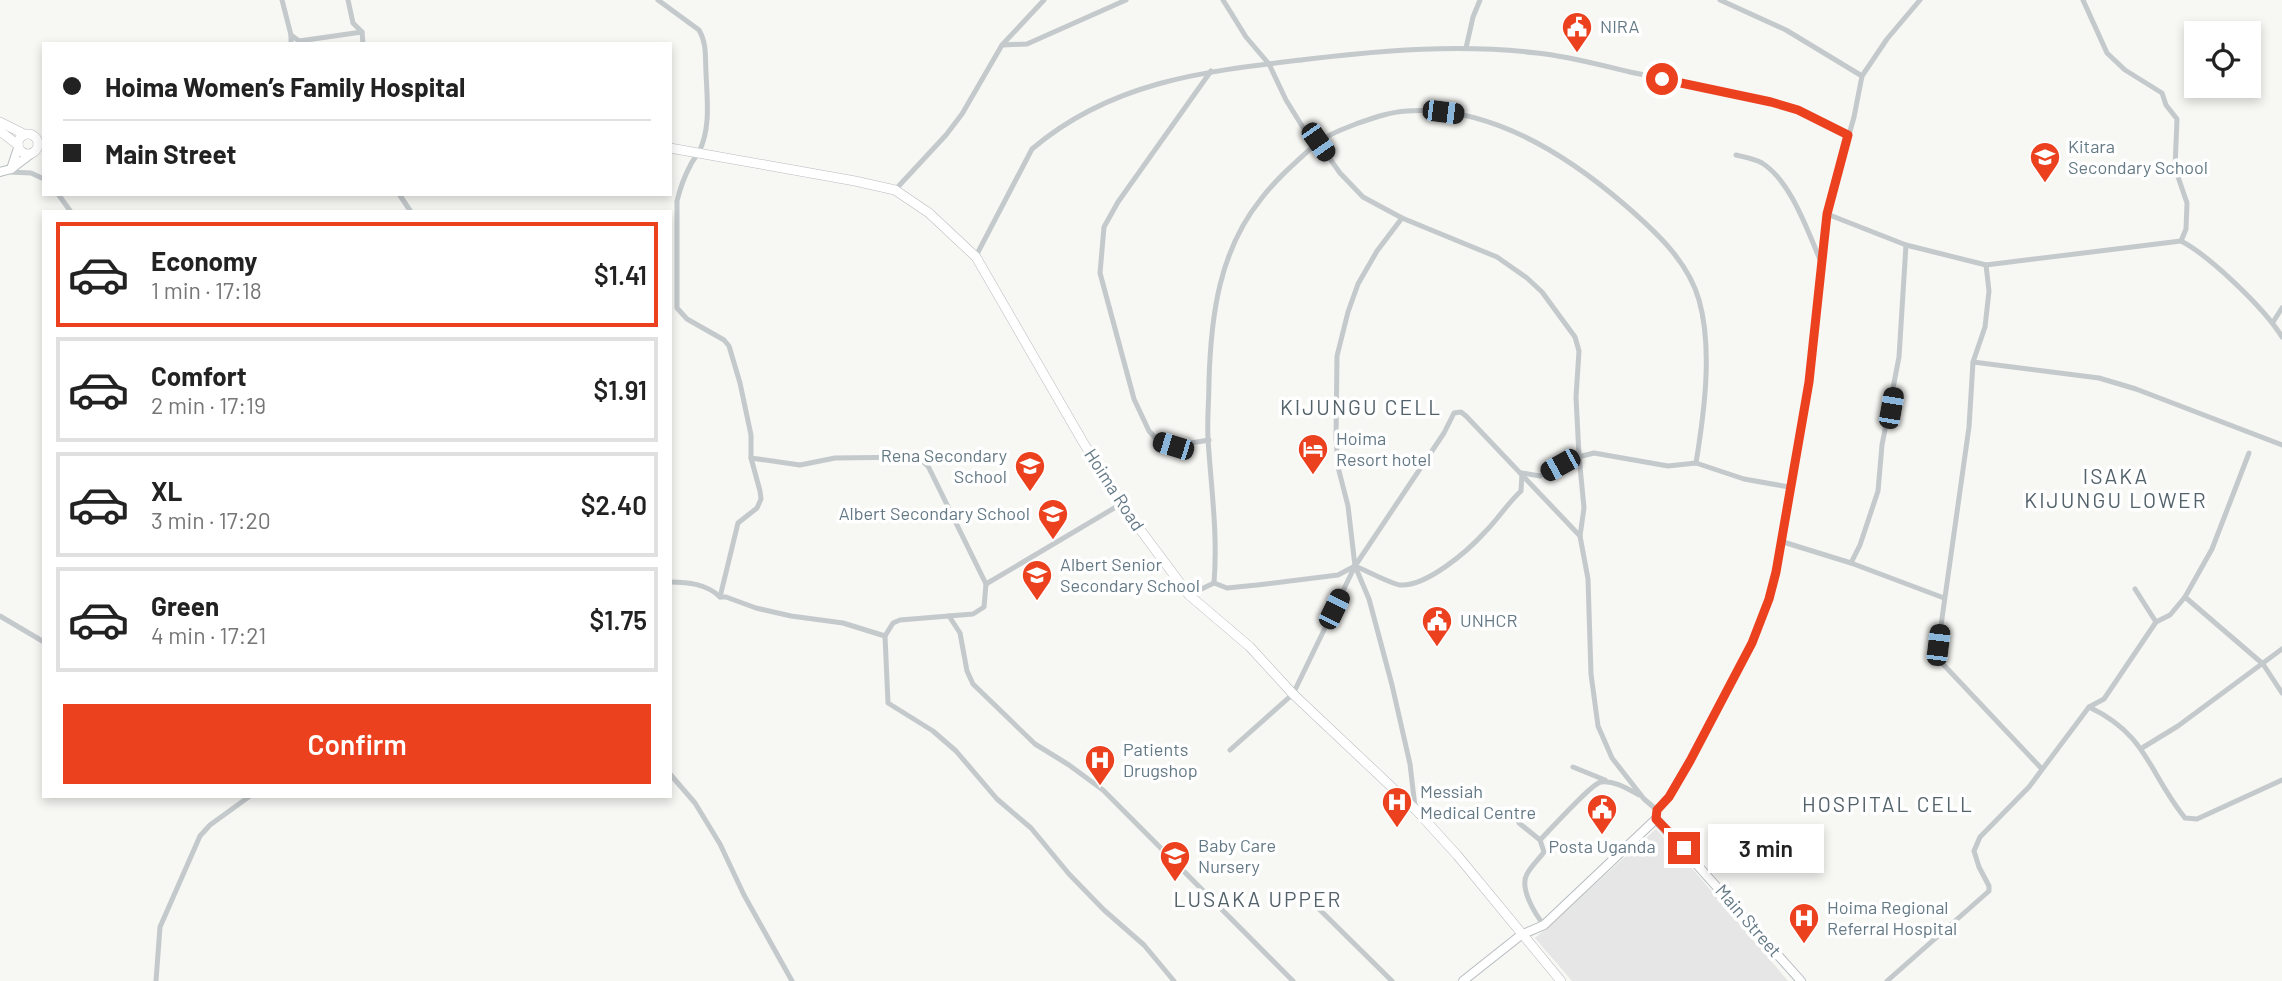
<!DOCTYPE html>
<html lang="en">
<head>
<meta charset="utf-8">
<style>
  body { margin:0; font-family:Barlow,sans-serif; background:#f2f2f2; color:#222; height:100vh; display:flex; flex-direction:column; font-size:26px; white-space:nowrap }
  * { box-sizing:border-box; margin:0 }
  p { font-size:23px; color:#767676 }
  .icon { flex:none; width:38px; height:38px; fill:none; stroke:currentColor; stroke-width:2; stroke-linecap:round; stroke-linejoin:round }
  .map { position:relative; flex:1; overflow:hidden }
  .sheet { position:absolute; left:42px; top:210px; width:630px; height:588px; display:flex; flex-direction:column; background:#fff; border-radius:0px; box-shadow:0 4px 10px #0003 }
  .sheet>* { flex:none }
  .top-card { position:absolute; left:42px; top:42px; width:630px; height:154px; border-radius:0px; box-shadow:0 4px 10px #0003; display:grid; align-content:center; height:154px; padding:0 21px; background:#fff }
  .buttons { position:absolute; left:2184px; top:21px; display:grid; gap:14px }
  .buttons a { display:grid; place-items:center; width:77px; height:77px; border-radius:0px; background:#fff; box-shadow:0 4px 10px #0003; font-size:35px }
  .end { position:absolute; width:32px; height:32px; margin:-16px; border:9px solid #ec411f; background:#fff; box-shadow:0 0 0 4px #fff }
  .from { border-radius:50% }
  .bubble { position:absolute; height:49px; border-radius:0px; background:#fff; box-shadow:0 4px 10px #0003; font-size:23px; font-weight:600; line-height:49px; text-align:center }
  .car { position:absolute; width:21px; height:42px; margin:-21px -10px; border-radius:9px; box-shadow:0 0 5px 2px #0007; background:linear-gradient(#222 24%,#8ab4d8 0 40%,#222 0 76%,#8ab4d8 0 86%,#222 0) }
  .top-card b { display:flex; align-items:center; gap:24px; height:66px; font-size:26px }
  .top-card b+b { border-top:2px solid #e0e0e0 }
  .top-card i { width:18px; height:18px; background:#222 }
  ul { padding:12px 0 0; list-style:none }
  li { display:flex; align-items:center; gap:21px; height:105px; margin:0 14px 10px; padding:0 7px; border:4px solid #e0e0e0; border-radius:0px }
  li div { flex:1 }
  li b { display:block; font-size:26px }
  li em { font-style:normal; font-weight:600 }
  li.on { border-color:#ec411f }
  li>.icon { width:63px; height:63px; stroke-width:1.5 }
  .action { display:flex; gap:14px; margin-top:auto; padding:14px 21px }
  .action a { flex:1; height:80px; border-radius:0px; background:#ec411f; color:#fff; font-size:28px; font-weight:600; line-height:80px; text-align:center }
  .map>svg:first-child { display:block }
  .built { fill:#e5e6e5 }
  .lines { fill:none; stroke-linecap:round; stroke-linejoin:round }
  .secondary-casing { stroke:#b6bcc0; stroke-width:10 }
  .primary-casing { stroke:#b7bcbf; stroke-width:10 }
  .street { stroke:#c4c9cb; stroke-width:5 }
  .secondary { stroke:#fff; stroke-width:8 }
  .primary { stroke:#fff; stroke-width:9 }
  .route { stroke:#ec411f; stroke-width:9 }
  .labels { text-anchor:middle; stroke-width:7; stroke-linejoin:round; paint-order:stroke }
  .poi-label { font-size:18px; fill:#647986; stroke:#fff; text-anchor:start }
  .street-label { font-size:18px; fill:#647986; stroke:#fff }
  .quarter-label { font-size:21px; letter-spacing:2px; fill:#53626b; stroke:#fff }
</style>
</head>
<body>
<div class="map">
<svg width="2282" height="981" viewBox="0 0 2282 981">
  <rect width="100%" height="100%" fill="#f7f7f4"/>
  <path class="built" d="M 1656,829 L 1696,873 L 1788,981 L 1572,981 L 1535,938 Z"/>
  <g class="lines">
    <g class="secondary-casing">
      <g id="secondary">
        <path d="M 11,169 L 18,148"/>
        <path d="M 0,172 L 11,169 L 32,153"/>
        <path d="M 1463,981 L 1521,935 L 1544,925 L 1656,819 L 1801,981"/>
      </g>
    </g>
    <g class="primary-casing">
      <g id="primary">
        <path d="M 0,122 L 24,134"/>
        <path d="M 0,131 L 18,145"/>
        <circle cx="28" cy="144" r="10"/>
        <path d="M 670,148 L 855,181 L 895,190 L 929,213 L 976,257 L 1083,442 L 1121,504 L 1189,595 L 1250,647 L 1293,694 L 1416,810 L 1457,855 L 1561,981"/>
      </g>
    </g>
    <g class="street">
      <path d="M 282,0 L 291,35"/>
      <path d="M 348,0 L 353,23 L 362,32 L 363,44"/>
      <path d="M 658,0 L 699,30 C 707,43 705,58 706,72 C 707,99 711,128 699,152 C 696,157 692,161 690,166 C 684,177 680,189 677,201 L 677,308 L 687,319 L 724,340 L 729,346 L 740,383 L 751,435 L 751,458 L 760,491 L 761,499 L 757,508 L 738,523 L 720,597"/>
      <path d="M 1223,0 L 1246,37 L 1269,64 L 1286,100 L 1304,129 L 1318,142 L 1340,173 L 1363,197 L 1402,218 L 1497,257 L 1527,278 L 1542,292 L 1575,337 L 1579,351 L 1576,397 L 1579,456 L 1584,508 L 1580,536 L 1588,579 L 1591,674 L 1598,726 L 1612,758 L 1644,799 L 1657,810"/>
      <path d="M 1720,0 L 1786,30 L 1862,76"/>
      <path d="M 2083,0 L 2107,53 L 2125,70 L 2162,93 L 2166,105 L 2177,119 L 2175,168 L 2187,203 L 2186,229 L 2181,241"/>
      <path d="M 291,44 L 291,35 L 299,41 L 362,32"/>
      <path d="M 1002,45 L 1027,44 L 1126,0"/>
      <path d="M 1466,48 L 1473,17 L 1480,0"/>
      <path d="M 1736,155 C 1744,157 1755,159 1762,163 C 1791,181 1808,232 1821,262"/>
      <path d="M 9,172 L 31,173 L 44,179"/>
      <path d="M 895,190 L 946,135 L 962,114 L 1002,45 L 1044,0"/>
      <path d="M 58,194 L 71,212"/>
      <path d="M 399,194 L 411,212"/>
      <path d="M 1827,214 L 1906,245 L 1986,265 L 2181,241 C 2210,256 2265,309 2282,337"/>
      <path d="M 1402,218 L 1377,251 L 1358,284 L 1348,312 L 1337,356 L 1336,437 L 1338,467 L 1348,506 L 1355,566 L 1369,599 L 1392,685 L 1410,764 L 1415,807"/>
      <path d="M 976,256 L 1032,149 C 1113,80 1208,71 1309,59 C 1385,50 1460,44 1537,53 C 1568,56 1600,65 1630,72 C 1677,82 1724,91 1771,101 L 1798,110 L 1848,135"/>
      <path d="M 1986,265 L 1989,291 L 1985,327 L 1973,362 L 1969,427 L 1937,654 L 1941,662 L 2041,768"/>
      <path d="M 2273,322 L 2282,308"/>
      <path d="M 1973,362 L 2099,378 L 2136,389 L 2282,445"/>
      <path d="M 1209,440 L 1173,446 L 1158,441 L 1149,431 L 1134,399 L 1100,273 L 1104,227 L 1118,202 L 1211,71"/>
      <path d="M 751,458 L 800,465 L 835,458 L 914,457 L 920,459 L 928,466 L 986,584 L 984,607 L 973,614 L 900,620 L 893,623 L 885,636 L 888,703 L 933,731 L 956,751 L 997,799 L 1031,828 L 1069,874 L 1104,910 L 1144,945 L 1174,981"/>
      <path d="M 1780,541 L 1851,563 L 1944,598"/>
      <path d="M 1851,563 L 1860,545 L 1878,491 L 1882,445 L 1899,357 L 1906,245"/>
      <path d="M 670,582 C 688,582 707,584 720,597 L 726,597 L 756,608 L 791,616 L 843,623 L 885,636"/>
      <path d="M 1214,583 C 1218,534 1211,487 1208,439 C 1207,419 1209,400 1209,380 C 1211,316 1219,251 1261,199 C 1277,178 1298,160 1318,142 C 1329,134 1343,129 1356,124 C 1373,118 1389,112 1407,111 C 1489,105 1566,154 1625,205 C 1655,231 1688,261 1699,300 C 1713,349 1704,414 1696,463"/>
      <path d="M 986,584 L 1121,504"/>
      <path d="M 2135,589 L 2156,622"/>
      <path d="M 1189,595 L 1214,583 L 1227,588 L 1257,585 L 1338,575 L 1355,566 C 1365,570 1391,584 1400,585 C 1426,587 1468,551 1485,532 C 1498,519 1507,504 1521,491 L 1522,473 L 1540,476 L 1570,459 L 1594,453 L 1668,466 L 1696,463 L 1744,479 L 1789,487"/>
      <path d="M 2185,597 L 2263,664 L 2282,693"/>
      <path d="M 0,616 L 44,642"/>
      <path d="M 949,616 L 960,633 L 967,671 L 973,684 L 1035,744 L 1069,765 L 1103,790 L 1293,981"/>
      <path d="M 2089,707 C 2148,735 2148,772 2185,818 L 2197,819 L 2282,780"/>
      <path d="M 2142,748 L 2178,726 L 2282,649"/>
      <path d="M 1230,750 L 1293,694 L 1355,566 L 1444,433 L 1454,413 L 1461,412 L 1466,416 L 1580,536"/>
      <path d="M 1573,767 L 1605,780"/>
      <path d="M 670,774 L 695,803 L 720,844 L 744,895 L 792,981"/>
      <path d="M 1658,813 L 1657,810 C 1676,788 1689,762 1703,736 C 1732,683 1761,631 1776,572 L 1809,382 L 1827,214 L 1854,117 L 1862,76 L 1887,39 L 1920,0"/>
      <path d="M 1519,823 L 1540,840 L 1544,852 C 1539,859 1531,866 1527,874 C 1519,888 1535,914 1544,925"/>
      <path d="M 1540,840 C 1550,830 1592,783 1601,782 C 1614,780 1628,789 1639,795"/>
      <path d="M 1314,904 L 1392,981"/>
      <path d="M 156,981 L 160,927 L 200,836 L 210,825 L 250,796"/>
      <path d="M 1887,981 L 1989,891 L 1989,886 L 1979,867 L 1974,851 L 1980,837 L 2029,787 L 2089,707 L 2104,699 L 2156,622 L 2170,615 L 2185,597 L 2212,549 L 2249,453"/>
    </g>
    <use href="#secondary" class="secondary"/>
    <use href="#primary" class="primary"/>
  </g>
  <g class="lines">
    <path class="route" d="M 1662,79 L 1771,102 L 1798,110 L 1848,135 L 1827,214 L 1809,382 L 1776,572 L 1769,599 L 1752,643 L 1690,761 L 1669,797 L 1657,810 L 1656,819 L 1684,848"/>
  </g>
  <defs>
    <g id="civic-pin" transform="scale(1.575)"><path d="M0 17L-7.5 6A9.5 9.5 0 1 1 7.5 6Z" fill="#ec411f" stroke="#fff"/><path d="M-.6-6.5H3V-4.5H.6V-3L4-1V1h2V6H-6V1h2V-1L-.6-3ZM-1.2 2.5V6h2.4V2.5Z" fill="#fff"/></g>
    <g id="school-pin" transform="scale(1.575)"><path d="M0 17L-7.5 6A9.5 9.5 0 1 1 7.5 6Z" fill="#ec411f" stroke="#fff"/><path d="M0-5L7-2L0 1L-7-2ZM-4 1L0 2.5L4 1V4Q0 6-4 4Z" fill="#fff"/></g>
    <g id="hotel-pin" transform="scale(1.575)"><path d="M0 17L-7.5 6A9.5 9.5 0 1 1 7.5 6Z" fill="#ec411f" stroke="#fff"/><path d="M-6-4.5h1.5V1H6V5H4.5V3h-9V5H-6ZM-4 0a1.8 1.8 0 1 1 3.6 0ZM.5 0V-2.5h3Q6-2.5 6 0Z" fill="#fff"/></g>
    <g id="hospital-pin" transform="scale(1.575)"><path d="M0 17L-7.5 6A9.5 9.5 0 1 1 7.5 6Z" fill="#ec411f" stroke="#fff"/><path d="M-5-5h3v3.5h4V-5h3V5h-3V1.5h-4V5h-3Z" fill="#fff"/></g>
  </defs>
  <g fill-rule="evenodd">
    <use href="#civic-pin" x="1577" y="27"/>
    <use href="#school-pin" x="2045" y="157"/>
    <use href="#hotel-pin" x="1313" y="449"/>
    <use href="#school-pin" x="1030" y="466"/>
    <use href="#school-pin" x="1053" y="514"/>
    <use href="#school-pin" x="1037" y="575"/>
    <use href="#civic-pin" x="1437" y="621"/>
    <use href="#hospital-pin" x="1100" y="760"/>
    <use href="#hospital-pin" x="1397" y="802"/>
    <use href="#civic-pin" x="1602" y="809"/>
    <use href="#school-pin" x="1175" y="856"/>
    <use href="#hospital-pin" x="1804" y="918"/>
  </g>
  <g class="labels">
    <g class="poi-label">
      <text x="1600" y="33">NIRA</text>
      <text x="2068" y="153">Kitara<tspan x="2068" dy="21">Secondary School</tspan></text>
      <text x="1336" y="445">Hoima<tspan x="1336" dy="21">Resort hotel</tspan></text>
      <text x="1007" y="462" text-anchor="end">Rena Secondary<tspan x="1007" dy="21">School</tspan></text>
      <text x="1030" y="520" text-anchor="end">Albert Secondary School</text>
      <text x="1060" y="571">Albert Senior<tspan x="1060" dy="21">Secondary School</tspan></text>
      <text x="1460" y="627">UNHCR</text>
      <text x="1123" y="756">Patients<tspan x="1123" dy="21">Drugshop</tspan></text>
      <text x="1420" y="798">Messiah<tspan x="1420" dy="21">Medical Centre</tspan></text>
      <text x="1198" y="852">Baby Care<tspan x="1198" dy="21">Nursery</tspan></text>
      <text x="1602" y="853" text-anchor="middle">Posta Uganda</text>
      <text x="1827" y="914">Hoima Regional<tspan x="1827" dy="21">Referral Hospital</tspan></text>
    </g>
    <g class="street-label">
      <text transform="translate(1114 490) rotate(57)" y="6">Hoima Road</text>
      <text transform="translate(1748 921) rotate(49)" y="6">Main Street</text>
    </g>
    <g class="quarter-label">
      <text x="1361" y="415">KIJUNGU CELL</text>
      <text x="2116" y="484">ISAKA<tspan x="2116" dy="24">KIJUNGU LOWER</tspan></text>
      <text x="1888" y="812">HOSPITAL CELL</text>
      <text x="1258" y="907">LUSAKA UPPER</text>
    </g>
  </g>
</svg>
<div class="buttons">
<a><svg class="icon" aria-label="locate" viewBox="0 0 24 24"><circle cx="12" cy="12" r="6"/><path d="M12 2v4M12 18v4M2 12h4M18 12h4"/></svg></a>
</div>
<i class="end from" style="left:1662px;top:79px"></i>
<i class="end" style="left:1684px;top:848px"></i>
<div class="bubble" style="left:1708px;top:824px;width:116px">3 min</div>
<i class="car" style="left:1443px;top:112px;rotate:97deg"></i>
<i class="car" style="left:1318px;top:142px;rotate:145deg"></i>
<i class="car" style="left:1891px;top:408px;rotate:10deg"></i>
<i class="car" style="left:1173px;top:446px;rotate:287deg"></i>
<i class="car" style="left:1560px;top:465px;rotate:241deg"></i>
<i class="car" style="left:1334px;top:609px;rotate:26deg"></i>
<i class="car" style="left:1938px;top:645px;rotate:7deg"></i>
<div class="top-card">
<b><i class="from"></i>Hoima Women’s Family Hospital</b>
<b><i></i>Main Street</b>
</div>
<section class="sheet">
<ul>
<li class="on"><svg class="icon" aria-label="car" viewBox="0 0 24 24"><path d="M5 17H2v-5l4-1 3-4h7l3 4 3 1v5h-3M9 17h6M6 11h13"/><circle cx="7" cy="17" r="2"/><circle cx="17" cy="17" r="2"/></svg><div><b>Economy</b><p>1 min · 17:18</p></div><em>$1.41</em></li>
<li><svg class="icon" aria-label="car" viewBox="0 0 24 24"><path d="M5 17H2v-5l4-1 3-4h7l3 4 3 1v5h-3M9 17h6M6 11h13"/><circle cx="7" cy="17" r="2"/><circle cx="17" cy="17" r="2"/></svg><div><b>Comfort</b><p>2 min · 17:19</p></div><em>$1.91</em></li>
<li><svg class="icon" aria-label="car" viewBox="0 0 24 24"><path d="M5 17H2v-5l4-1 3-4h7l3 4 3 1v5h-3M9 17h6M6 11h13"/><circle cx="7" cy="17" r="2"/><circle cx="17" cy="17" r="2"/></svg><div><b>XL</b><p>3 min · 17:20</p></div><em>$2.40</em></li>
<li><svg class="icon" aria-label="car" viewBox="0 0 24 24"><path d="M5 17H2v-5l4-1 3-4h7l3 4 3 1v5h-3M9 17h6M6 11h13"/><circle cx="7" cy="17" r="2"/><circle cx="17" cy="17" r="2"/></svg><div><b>Green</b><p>4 min · 17:21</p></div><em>$1.75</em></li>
</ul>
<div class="action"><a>Confirm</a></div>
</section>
</div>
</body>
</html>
